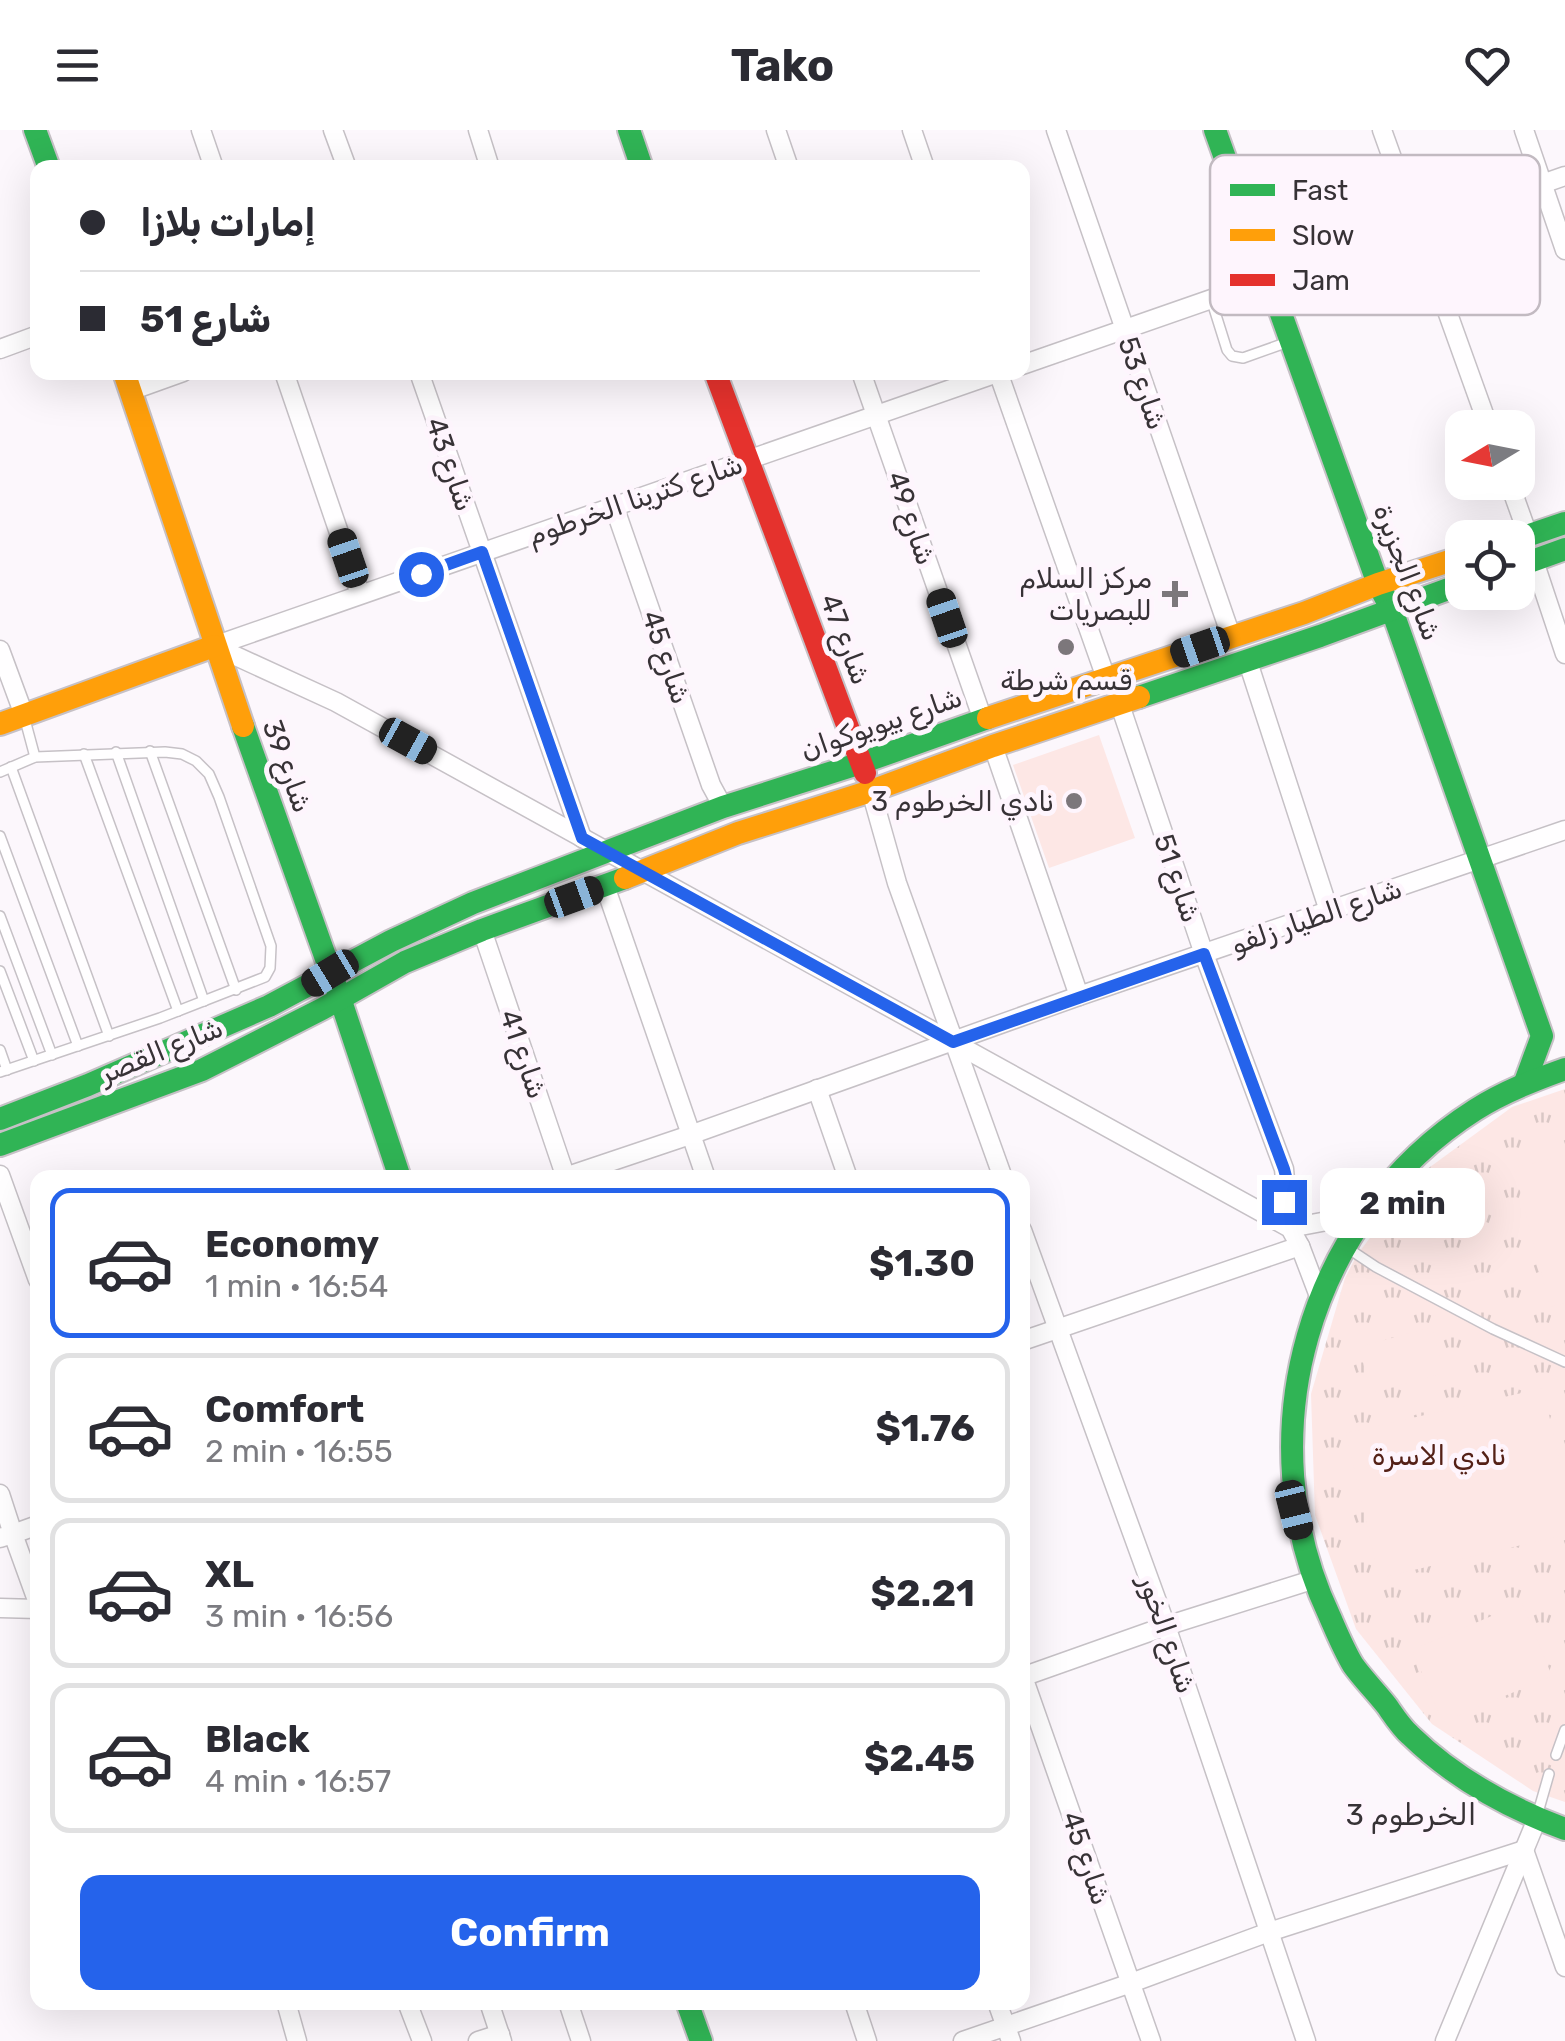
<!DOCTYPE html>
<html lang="en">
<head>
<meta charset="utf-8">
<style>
  body { margin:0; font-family:Rubik,Vazirmatn,sans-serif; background:#f7f7f7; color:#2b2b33; height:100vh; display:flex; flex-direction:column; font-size:38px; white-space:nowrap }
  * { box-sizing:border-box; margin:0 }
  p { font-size:32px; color:#7c7c81 }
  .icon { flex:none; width:55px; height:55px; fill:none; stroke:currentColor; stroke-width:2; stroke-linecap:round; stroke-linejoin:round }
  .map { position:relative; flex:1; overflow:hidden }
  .details { position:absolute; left:30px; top:1040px; width:1000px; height:840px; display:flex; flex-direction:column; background:#fff; border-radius:20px; box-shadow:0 10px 40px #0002 }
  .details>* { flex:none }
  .guide { position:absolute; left:30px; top:30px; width:1000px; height:220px; border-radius:20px; box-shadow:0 10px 40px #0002; display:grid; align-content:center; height:220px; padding:0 50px; background:#fff }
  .needle { width:65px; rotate:260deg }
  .controls { position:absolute; left:1445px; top:280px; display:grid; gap:20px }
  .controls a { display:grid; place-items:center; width:90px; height:90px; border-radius:20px; background:#fff; box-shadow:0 10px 40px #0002; font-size:50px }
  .end { position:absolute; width:45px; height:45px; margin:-22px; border:12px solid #2563eb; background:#fff; box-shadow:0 0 0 5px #fff }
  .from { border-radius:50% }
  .bubble { position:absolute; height:70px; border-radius:20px; background:#fff; box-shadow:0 10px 40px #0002; font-size:32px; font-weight:700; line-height:70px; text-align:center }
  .car { position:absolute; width:30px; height:60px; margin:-30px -15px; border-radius:12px; box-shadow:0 0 8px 2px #0007; background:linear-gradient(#222 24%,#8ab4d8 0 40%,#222 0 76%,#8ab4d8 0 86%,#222 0) }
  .guide b { display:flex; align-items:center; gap:35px; height:95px; font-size:38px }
  .guide b+b { border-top:2px solid #e1e1e2 }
  .guide i { width:25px; height:25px; background:#2b2b33 }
  ul { padding:18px 0 0; list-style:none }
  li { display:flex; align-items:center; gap:30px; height:150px; margin:0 20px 15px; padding:0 30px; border:5px solid #e1e1e2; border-radius:20px }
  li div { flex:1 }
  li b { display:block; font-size:38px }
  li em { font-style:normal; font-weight:700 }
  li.on { border-color:#2563eb }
  li>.icon { width:90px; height:90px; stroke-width:1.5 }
  .cta { display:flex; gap:20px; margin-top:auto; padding:20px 50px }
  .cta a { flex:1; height:115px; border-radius:20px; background:#2563eb; color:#fff; font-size:40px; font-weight:700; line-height:115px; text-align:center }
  header { display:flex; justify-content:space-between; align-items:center; height:130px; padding:0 50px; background:#fff; font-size:45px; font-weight:700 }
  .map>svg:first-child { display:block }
  .grass { fill:url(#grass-tufts) }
  .pitch { fill:#fde7e5 }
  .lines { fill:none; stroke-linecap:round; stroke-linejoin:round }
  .lane-casing { stroke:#c6c1c6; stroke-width:12 }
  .street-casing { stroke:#c6c1c6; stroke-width:21 }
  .fast-casing { stroke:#c6c1c6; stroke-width:26 }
  .slow-casing { stroke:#c6c1c6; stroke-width:26 }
  .jam-casing { stroke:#c6c1c6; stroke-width:26 }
  .lane { stroke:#fffeff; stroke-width:9 }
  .street { stroke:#fffeff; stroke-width:18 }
  .fast { stroke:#30b455; stroke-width:22 }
  .slow { stroke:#ff9f0a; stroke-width:22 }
  .jam { stroke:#e5322d; stroke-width:22 }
  .route { stroke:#2563eb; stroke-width:12 }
  .poi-dot { fill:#7c777b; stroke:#fef5fd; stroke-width:4 }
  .labels { text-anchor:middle; stroke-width:10; stroke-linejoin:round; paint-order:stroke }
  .street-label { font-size:28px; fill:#373236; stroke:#fef5fd }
  .poi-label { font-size:28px; fill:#373236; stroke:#fef5fd; text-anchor:end }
  .park-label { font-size:28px; fill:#542017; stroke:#fef5fd }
  .neighbourhood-label { font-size:30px; fill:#373236; stroke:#fef5fd }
  .key { fill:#fef5fd; stroke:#c2bac1; stroke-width:2.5 }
  .key-label { font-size:28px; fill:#373236 }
</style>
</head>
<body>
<header><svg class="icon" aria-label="menu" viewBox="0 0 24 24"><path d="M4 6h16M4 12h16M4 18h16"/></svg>Tako<svg class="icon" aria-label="heart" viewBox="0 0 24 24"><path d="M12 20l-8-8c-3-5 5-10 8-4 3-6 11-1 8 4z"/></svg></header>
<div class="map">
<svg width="1565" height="1911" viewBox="0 0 1565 1911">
  <defs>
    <pattern id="grass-tufts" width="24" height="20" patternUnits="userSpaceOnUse" patternTransform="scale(2.5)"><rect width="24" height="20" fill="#fde7e5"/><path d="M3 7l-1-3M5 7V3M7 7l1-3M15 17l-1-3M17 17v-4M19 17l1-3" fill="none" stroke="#d9c7c5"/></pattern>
  </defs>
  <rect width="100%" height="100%" fill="#fcf7fc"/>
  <path class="grass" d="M 1565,959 L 1565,1672 L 1533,1661 L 1432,1594 L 1356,1499 L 1315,1385 L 1311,1264 L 1345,1148 L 1357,1125 L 1415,1048 L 1512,977 Z"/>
  <g class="pitch">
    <path d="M 1099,605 L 1135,708 L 1049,738 L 1013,635 Z"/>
    <path d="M 1565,1025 L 1565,1173 L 1550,1177 L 1514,1038 Z"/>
    <path d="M 1432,1197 L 1444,1243 L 1371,1263 L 1359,1217 Z"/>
    <path d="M 1543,1258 L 1565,1356 L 1565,1405 L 1379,1448 L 1346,1303 Z"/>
    <path d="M 1522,1473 L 1552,1546 L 1443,1592 L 1412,1520 Z"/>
  </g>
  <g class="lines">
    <g class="lane-casing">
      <g id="lane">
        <path d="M 1211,169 L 1227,220 L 1232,226 L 1243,228 L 1288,212"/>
        <path d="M 24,586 L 35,627"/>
        <path d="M 150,621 L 236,860"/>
        <path d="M 116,622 L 204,871"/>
        <path d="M 84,624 L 178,881"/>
        <path d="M 11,637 L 109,906"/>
        <path d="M 0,642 L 35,627 L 165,622 L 182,624 L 196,631 L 209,644 L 219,667 L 271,816 L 270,838 L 265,847 L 160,888 L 0,942"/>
        <path d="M 0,706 L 78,916"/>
        <path d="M 0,786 L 52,925"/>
        <path d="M 0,841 L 34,931"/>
        <path d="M 0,920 L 7,940"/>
        <path d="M 1346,1117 L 1376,1137 L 1493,1199 L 1565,1232"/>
        <path d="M 1556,1625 L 1565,1600"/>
        <path d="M 1537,1686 L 1549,1644"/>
      </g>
    </g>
    <g class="street-casing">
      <g id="street">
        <path d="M 201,0 L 214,38"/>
        <path d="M 333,0 L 347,38"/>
        <path d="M 478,0 L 490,38"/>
        <path d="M 776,0 L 789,38"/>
        <path d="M 912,0 L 925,38"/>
        <path d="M 1056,0 L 1231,506"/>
        <path d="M 1382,0 L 1489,298"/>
        <path d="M 1524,0 L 1565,120"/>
        <path d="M 0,219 L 38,205"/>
        <path d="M 1022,235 L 1565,46"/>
        <path d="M 284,242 L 360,464"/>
        <path d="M 419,242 L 582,708"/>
        <path d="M 861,242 L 983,590"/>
        <path d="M 998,242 L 1106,548"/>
        <path d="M 130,261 L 183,242"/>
        <path d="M 1509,352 L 1528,405"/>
        <path d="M 614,376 L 711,655 L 723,677"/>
        <path d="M 1534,431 L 1565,524"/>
        <path d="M 214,516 L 336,572 L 1290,1098 L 1300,1116 L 1319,1166"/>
        <path d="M 214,516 L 1000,242"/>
        <path d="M 0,520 L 24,585"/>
        <path d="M 1247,529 L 1329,781"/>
        <path d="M 1120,575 L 1204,824 L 1284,1039 L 1286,1060 L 1278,1091"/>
        <path d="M 993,616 L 1079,866"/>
        <path d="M 871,661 L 897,753 L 1003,1048"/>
        <path d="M 605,756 L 706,1048"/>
        <path d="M 482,800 L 566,1048"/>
        <path d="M 817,959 L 848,1048"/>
        <path d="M 0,1045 L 38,1150"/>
        <path d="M 562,1048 L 690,1005 L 1079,866 L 1565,700"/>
        <path d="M 1290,1098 L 1364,1084"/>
        <path d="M 1022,1100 L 1166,1496 L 1306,1911"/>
        <path d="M 1022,1211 L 1300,1116"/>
        <path d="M 0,1364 L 13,1404 L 0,1408"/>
        <path d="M 38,1395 L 13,1404 L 38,1473"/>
        <path d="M 0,1478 L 38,1479"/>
        <path d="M 1022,1544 L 1151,1911"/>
        <path d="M 1022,1547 L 1166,1496 L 1312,1450"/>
        <path d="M 286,1872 L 297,1911"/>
        <path d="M 407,1872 L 422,1911"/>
        <path d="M 489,1872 L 502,1911"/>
        <path d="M 568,1872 L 581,1911"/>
        <path d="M 854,1872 L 867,1911"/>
        <path d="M 997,1872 L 1011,1911"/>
        <path d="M 478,1911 L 500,1904"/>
        <path d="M 963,1911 L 1131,1853 L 1269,1802 L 1524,1720 L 1565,1837"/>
        <path d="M 1445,1911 L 1537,1689"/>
      </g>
    </g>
    <g class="fast-casing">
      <g id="fast">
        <path d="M 35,0 L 49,38"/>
        <path d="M 629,0 L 642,38"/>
        <path d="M 1215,0 L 1378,454 L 1392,480 L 1542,906 L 1525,952"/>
        <path d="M 1518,409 L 1565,393"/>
        <path d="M 1518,436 L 1565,419"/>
        <path d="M 1139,567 L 1320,506 L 1462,454"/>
        <path d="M 243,596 L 340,868 L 400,1048"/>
        <path d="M 1565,939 C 1534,950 1503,962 1475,980 C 1307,1087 1245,1308 1330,1487 C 1337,1503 1344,1520 1353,1535 C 1363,1549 1376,1562 1387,1576 C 1394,1586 1401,1597 1410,1605 C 1454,1648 1509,1678 1565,1699"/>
        <path d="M 0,989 L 88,955 L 269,876 L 391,811 L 473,773 L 723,677 L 861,633 L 988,588"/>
        <path d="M 0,1015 L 202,940 L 322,879 L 405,832 L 482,800 L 625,748"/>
        <path d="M 687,1872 L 701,1911"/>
      </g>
    </g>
    <g class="slow-casing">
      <g id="slow">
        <path d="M 124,242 L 243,596"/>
        <path d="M 988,588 L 1304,483 L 1378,454 L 1462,427"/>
        <path d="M 0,594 L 214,516"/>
        <path d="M 625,748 L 738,703 L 871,661 L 993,616 L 1139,567"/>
      </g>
    </g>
    <g class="jam-casing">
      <path id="jam" d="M 715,242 L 865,643"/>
    </g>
    <use href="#lane" class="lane"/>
    <use href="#street" class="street"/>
    <use href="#fast" class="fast"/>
    <use href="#slow" class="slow"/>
    <use href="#jam" class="jam"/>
  </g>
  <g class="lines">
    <path class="route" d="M 421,444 L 482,422 L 582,708 L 953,912 L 1204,824 L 1284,1039 L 1287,1050 L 1284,1072"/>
  </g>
  <g class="poi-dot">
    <path d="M1170 449h10v10h10v10h-10v10h-10v-10h-10v-10h10z"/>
    <circle cx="1066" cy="517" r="10"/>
    <circle cx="1074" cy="671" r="10"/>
  </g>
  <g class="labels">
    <g class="street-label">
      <text transform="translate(1143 253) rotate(71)" y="10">شارع 53</text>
      <text transform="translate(451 334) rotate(71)" y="10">شارع 43</text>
      <text transform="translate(635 369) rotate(-19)" y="10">شارع كترينا الخرطوم</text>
      <text transform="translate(912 388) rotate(71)" y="10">شارع 49</text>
      <text transform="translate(1408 442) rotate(69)" y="10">شارع الجزيرة</text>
      <text transform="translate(846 509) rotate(69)" y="10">شارع 47</text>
      <text transform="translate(667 527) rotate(71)" y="10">شارع 45</text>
      <text transform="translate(881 593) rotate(-19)" y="10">شارع بيويوكوان</text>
      <text transform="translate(288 636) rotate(70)" y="10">شارع 39</text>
      <text transform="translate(1178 748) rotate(71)" y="10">شارع 51</text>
      <text transform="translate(1316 786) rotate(-19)" y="10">شارع الطيار زلفو</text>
      <text transform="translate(161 920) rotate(-22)" y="10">شارع القصر</text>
      <text transform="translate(524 924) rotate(71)" y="10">شارع 41</text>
      <text transform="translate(1168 1504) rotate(71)" y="10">شارع الخور</text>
      <text transform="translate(1087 1728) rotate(71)" y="10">شارع 45</text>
    </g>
    <g class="poi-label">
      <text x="1152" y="458">مركز السلام<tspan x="1152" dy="32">للبصريات</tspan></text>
      <text x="1066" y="560" text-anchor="middle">قسم شرطة</text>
      <text x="1054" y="681">نادي الخرطوم 3</text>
    </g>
    <g class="park-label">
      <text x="1439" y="1335">نادي الاسرة</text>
    </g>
    <g class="neighbourhood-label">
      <text x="1411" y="1695">الخرطوم 3</text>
    </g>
  </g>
  <rect x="1210" y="25" width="330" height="160" rx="15" class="key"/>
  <rect x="1230" y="54" width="45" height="12" fill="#30b455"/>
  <rect x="1230" y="99" width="45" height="12" fill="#ff9f0a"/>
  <rect x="1230" y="144" width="45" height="12" fill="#e5322d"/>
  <g class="key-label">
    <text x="1292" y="70">Fast</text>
    <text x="1292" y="115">Slow</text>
    <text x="1292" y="160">Jam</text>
  </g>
</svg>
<div class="controls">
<a><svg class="needle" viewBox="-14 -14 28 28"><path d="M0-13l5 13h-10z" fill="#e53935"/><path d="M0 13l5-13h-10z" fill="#7c7c81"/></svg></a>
<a><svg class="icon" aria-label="locate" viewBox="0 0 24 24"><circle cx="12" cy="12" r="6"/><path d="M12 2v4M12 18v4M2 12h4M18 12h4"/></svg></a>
</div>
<i class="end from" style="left:421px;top:444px"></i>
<i class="end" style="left:1284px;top:1072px"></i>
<div class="bubble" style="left:1320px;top:1038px;width:165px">2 min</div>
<i class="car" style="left:348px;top:428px;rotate:341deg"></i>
<i class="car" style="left:947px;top:488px;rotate:341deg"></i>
<i class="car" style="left:1200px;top:517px;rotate:251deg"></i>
<i class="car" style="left:408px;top:611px;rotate:119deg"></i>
<i class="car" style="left:574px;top:767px;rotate:70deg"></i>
<i class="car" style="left:330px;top:843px;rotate:239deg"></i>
<i class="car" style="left:1294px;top:1380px;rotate:166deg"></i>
<div class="guide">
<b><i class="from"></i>إمارات بلازا</b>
<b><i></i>شارع 51</b>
</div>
<section class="details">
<ul>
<li class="on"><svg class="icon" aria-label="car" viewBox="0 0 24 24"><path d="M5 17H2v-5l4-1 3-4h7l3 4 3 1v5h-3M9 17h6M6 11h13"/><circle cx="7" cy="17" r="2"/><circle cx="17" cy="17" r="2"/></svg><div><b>Economy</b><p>1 min · 16:54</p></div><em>$1.30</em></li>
<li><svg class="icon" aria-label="car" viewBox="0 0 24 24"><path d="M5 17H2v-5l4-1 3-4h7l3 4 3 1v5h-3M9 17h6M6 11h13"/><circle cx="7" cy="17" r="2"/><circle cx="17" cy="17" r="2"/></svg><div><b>Comfort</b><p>2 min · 16:55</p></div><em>$1.76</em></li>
<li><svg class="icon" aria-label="car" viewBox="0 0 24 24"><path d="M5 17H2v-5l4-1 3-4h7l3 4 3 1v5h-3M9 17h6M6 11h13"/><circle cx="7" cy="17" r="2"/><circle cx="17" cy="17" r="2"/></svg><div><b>XL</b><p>3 min · 16:56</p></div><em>$2.21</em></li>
<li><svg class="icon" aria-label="car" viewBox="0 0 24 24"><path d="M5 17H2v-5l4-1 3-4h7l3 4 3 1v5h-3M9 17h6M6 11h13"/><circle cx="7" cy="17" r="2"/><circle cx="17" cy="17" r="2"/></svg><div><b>Black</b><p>4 min · 16:57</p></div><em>$2.45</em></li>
</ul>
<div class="cta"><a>Confirm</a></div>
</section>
</div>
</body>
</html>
